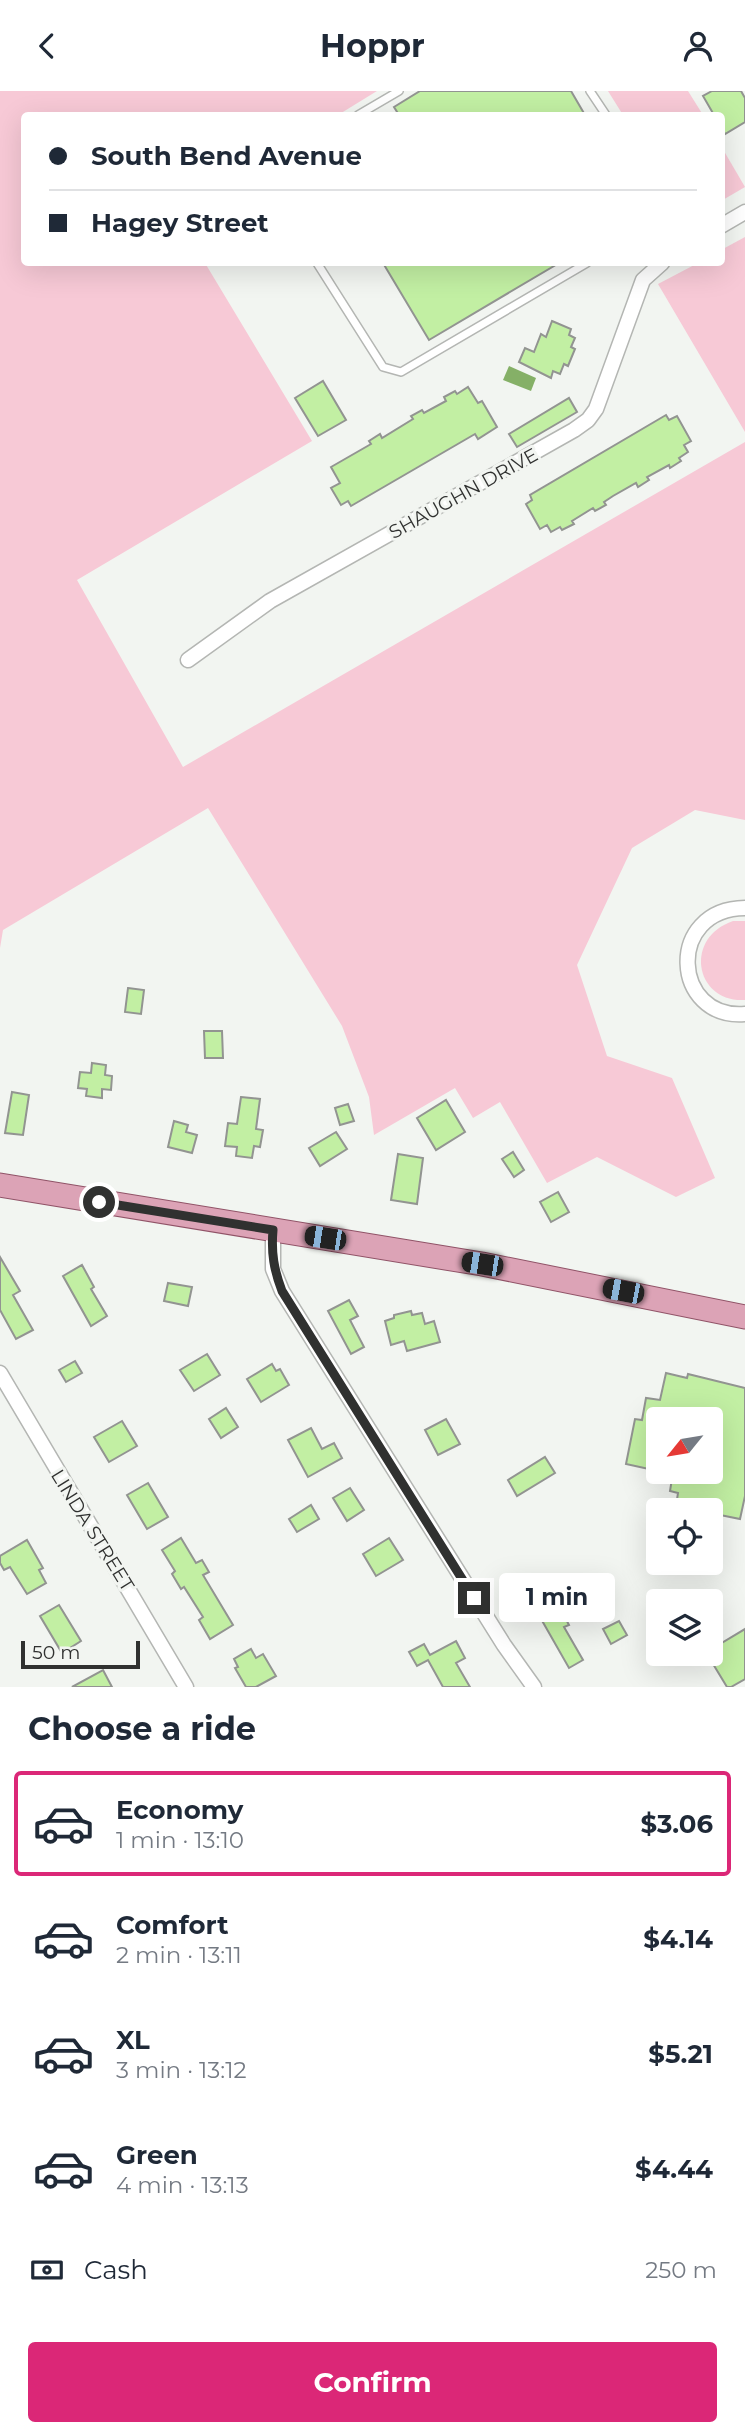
<!DOCTYPE html>
<html lang="en">
<head>
<meta charset="utf-8">
<style>
  body { margin:0; font-family:Montserrat,sans-serif; background:#f2f2f3; color:#1f2937; height:100vh; display:flex; flex-direction:column; font-size:26px; white-space:nowrap }
  * { box-sizing:border-box; margin:0 }
  p { font-size:23px; color:#747a83 }
  .icon { flex:none; width:38px; height:38px; fill:none; stroke:currentColor; stroke-width:2; stroke-linecap:round; stroke-linejoin:round }
  .map { position:relative; height:1596px; overflow:hidden }
  .panel { display:flex; flex-direction:column; background:#fff; flex:1 }
  .panel>* { flex:none }
  .guide { position:absolute; left:21px; top:21px; width:704px; height:154px; border-radius:7px; box-shadow:0 7px 28px #0002; display:grid; align-content:center; height:154px; padding:0 28px; background:#fff }
  .needle { width:46px; rotate:240deg }
  .buttons { position:absolute; left:646px; top:1316px; display:grid; gap:14px }
  .buttons a { display:grid; place-items:center; width:77px; height:77px; border-radius:7px; background:#fff; box-shadow:0 7px 28px #0002; font-size:35px }
  .scale { position:absolute; left:21px; bottom:18px; width:119px; box-sizing:border-box; padding-left:7px; border:4px solid #303130; border-top:0; font-size:19px; line-height:24px; white-space:nowrap; color:#303130; -webkit-text-stroke:5px #f2f5f1; paint-order:stroke }
  .end { position:absolute; width:32px; height:32px; margin:-16px; border:9px solid #303130; background:#fff; box-shadow:0 0 0 4px #fff }
  .from { border-radius:50% }
  .bubble { position:absolute; height:49px; border-radius:7px; background:#fff; box-shadow:0 7px 28px #0002; font-size:23px; font-weight:700; line-height:49px; text-align:center }
  .car { position:absolute; width:21px; height:42px; margin:-21px -10px; border-radius:9px; box-shadow:0 0 5px 2px #0007; background:linear-gradient(#222 24%,#8ab4d8 0 40%,#222 0 76%,#8ab4d8 0 86%,#222 0) }
  .guide b { display:flex; align-items:center; gap:24px; height:66px; font-size:26px }
  .guide b+b { border-top:2px solid #e0e1e3 }
  .guide i { width:18px; height:18px; background:#1f2937 }
  ul { padding:0; list-style:none }
  li { display:flex; align-items:center; gap:21px; height:105px; margin:0 14px 10px; padding:0 14px; border:4px solid transparent; border-radius:7px }
  li div { flex:1 }
  li b { display:block; font-size:26px }
  li em { font-style:normal; font-weight:700 }
  li.current { border-color:#db2777 }
  li>.icon { width:63px; height:63px; stroke-width:1.5 }
  h2 { padding:0 28px; font-size:32px; line-height:84px }
  .pay { display:flex; align-items:center; gap:18px; height:77px; padding:0 28px; font-size:26px }
  .pay p { margin-inline-start:auto }
  .primary-button { display:flex; gap:14px; margin-top:auto; padding:14px 28px }
  .primary-button a { flex:1; height:80px; border-radius:7px; background:#db2777; color:#fff; font-size:28px; font-weight:700; line-height:80px; text-align:center }
  header { display:flex; justify-content:space-between; align-items:center; height:91px; padding:0 28px; background:#fff; font-size:32px; font-weight:700 }
  .map>svg:first-child { display:block }
  .green { fill:#f7c9d6 }
  .water { fill:#85b067 }
  .building { fill:#c2efa3; stroke:#929491; stroke-width:2 }
  .lines { fill:none; stroke-linecap:round; stroke-linejoin:round }
  .service-casing { stroke:#b4b6b3; stroke-width:10 }
  .minor-casing { stroke:#b4b6b3; stroke-width:17 }
  .primary-casing { stroke:#905367; stroke-width:25 }
  .service { stroke:#fff; stroke-width:7 }
  .minor { stroke:#fff; stroke-width:14 }
  .primary { stroke:#dca3b6; stroke-width:23 }
  .route { stroke:#303130; stroke-width:9 }
  .labels { text-anchor:middle; stroke-width:6; stroke-linejoin:round; paint-order:stroke }
  .street-label { font-size:19px; fill:#303130; stroke:#f2f5f1 }
</style>
</head>
<body>
<header><svg class="icon" aria-label="back" viewBox="0 0 24 24"><path d="M15 5l-7 7 7 7"/></svg>Hoppr<svg class="icon" aria-label="person" viewBox="0 0 24 24"><circle cx="12" cy="8" r="4"/><path d="M4 21q1-7 8-7t8 7"/></svg></header>
<div class="map">
<svg width="745" height="1596" viewBox="0 0 745 1596">
  <rect width="100%" height="100%" fill="#f2f5f1"/>
  <g class="green">
    <path d="M 0,0 L 377,0 L 338,24 L 24,24 L 24,172 L 205,172 L 312,350 L 77,489 L 183,676 L 745,351 L 745,729 L 695,719 L 632,757 L 577,874 L 607,965 L 672,987 L 715,1087 L 676,1106 L 597,1066 L 547,1092 L 500,1011 L 473,1027 L 455,997 L 374,1044 L 369,1006 L 342,935 L 208,717 L 3,839 L 0,857 Z"/>
    <path d="M 608,0 L 688,0 L 703,24 L 623,24 Z"/>
    <path d="M 721,55 L 745,96 L 721,110 Z"/>
    <path d="M 745,146 L 745,341 L 658,193 L 698,172 L 721,172 L 721,159 Z"/>
    <path d="M 733,830 L 745,830 L 745,909 C 695,912 683,847 733,830 Z"/>
  </g>
  <path class="water" d="M 509,275 L 536,287 L 531,300 L 503,289 Z"/>
  <g class="building">
    <path d="M 420,0 L 571,0 L 585,24 L 399,24 L 394,16 Z"/>
    <path d="M 712,0 L 741,0 L 745,7 L 745,31 L 725,43 L 721,36 L 721,24 L 714,24 L 703,5 Z"/>
    <path d="M 383,172 L 559,172 L 429,249 Z"/>
    <path d="M 552,230 L 571,238 L 569,244 L 575,247 L 571,256 L 575,258 L 568,275 L 564,273 L 560,283 L 553,280 L 551,287 L 519,271 L 525,257 L 534,261 L 541,243 L 546,246 Z"/>
    <path d="M 323,290 L 346,329 L 318,345 L 295,307 Z"/>
    <path d="M 468,296 L 478,312 L 482,310 L 497,336 L 478,348 L 475,343 L 351,415 L 348,410 L 341,414 L 331,397 L 340,392 L 331,376 L 371,353 L 369,350 L 380,343 L 382,347 L 413,328 L 411,325 L 422,319 L 424,322 L 446,310 L 444,306 L 455,300 L 457,303 Z"/>
    <path d="M 569,307 L 577,321 L 517,356 L 509,343 Z"/>
    <path d="M 666,324 L 669,329 L 677,325 L 691,350 L 684,354 L 688,361 L 679,367 L 681,370 L 670,377 L 669,374 L 647,386 L 649,389 L 638,396 L 636,392 L 613,405 L 604,411 L 606,414 L 595,420 L 593,417 L 572,430 L 574,433 L 562,439 L 560,436 L 551,441 L 547,434 L 540,438 L 526,413 L 532,409 L 530,404 Z"/>
    <path d="M 128,897 L 144,899 L 141,923 L 125,921 Z"/>
    <path d="M 204,940 L 222,940 L 223,967 L 205,967 Z"/>
    <path d="M 92,972 L 106,974 L 105,984 L 112,985 L 111,999 L 102,998 L 102,1007 L 86,1005 L 87,998 L 78,997 L 80,981 L 91,982 Z"/>
    <path d="M 12,1001 L 29,1004 L 23,1044 L 5,1042 Z"/>
    <path d="M 241,1006 L 260,1008 L 256,1038 L 263,1039 L 260,1056 L 254,1055 L 252,1067 L 236,1065 L 237,1056 L 225,1055 L 228,1032 L 237,1033 Z"/>
    <path d="M 446,1009 L 465,1041 L 436,1059 L 417,1027 Z"/>
    <path d="M 348,1013 L 354,1030 L 340,1034 L 335,1017 Z"/>
    <path d="M 174,1030 L 188,1034 L 186,1041 L 197,1044 L 192,1062 L 168,1056 Z"/>
    <path d="M 336,1041 L 347,1058 L 320,1075 L 309,1057 Z"/>
    <path d="M 513,1061 L 524,1079 L 514,1086 L 502,1068 Z"/>
    <path d="M 398,1063 L 423,1067 L 417,1113 L 391,1109 Z"/>
    <path d="M 558,1101 L 569,1121 L 551,1131 L 540,1111 Z"/>
    <path d="M 0,1166 L 20,1200 L 13,1204 L 33,1239 L 16,1248 L 0,1219 Z"/>
    <path d="M 82,1174 L 94,1196 L 91,1198 L 107,1225 L 91,1235 L 63,1185 Z"/>
    <path d="M 168,1192 L 192,1196 L 188,1215 L 164,1210 Z"/>
    <path d="M 349,1209 L 358,1225 L 350,1229 L 364,1256 L 351,1263 L 328,1220 Z"/>
    <path d="M 411,1220 L 412,1224 L 422,1222 L 425,1233 L 434,1230 L 440,1251 L 407,1260 L 404,1250 L 391,1254 L 385,1230 L 394,1227 L 394,1224 Z"/>
    <path d="M 207,1263 L 220,1284 L 194,1300 L 180,1279 Z"/>
    <path d="M 75,1270 L 82,1282 L 66,1291 L 59,1279 Z"/>
    <path d="M 272,1273 L 276,1280 L 280,1278 L 289,1294 L 261,1311 L 247,1288 Z"/>
    <path d="M 666,1282 L 687,1287 L 688,1283 L 745,1297 L 745,1405 L 740,1428 L 710,1422 L 710,1419 L 676,1415 L 678,1402 L 670,1400 L 673,1381 L 710,1381 L 710,1328 L 658,1328 L 658,1380 L 626,1373 L 635,1328 L 642,1329 L 646,1307 L 660,1309 Z"/>
    <path d="M 226,1317 L 238,1336 L 221,1347 L 209,1328 Z"/>
    <path d="M 446,1328 L 460,1353 L 438,1364 L 425,1339 Z"/>
    <path d="M 122,1330 L 137,1355 L 109,1371 L 94,1346 Z"/>
    <path d="M 311,1337 L 322,1358 L 334,1352 L 342,1367 L 308,1386 L 288,1349 Z"/>
    <path d="M 545,1366 L 555,1382 L 517,1405 L 508,1389 Z"/>
    <path d="M 148,1392 L 168,1426 L 147,1438 L 127,1404 Z"/>
    <path d="M 350,1397 L 364,1419 L 347,1430 L 333,1407 Z"/>
    <path d="M 311,1414 L 319,1428 L 297,1441 L 289,1428 Z"/>
    <path d="M 181,1447 L 196,1472 L 202,1469 L 209,1481 L 203,1484 L 233,1534 L 210,1548 L 199,1529 L 203,1526 L 184,1496 L 181,1498 L 172,1483 L 175,1480 L 162,1459 Z"/>
    <path d="M 389,1447 L 403,1469 L 376,1485 L 363,1463 Z"/>
    <path d="M 27,1449 L 43,1477 L 39,1479 L 46,1492 L 27,1503 L 10,1476 L 4,1479 L 0,1472 L 0,1465 Z"/>
    <path d="M 555,1508 L 569,1534 L 564,1536 L 583,1569 L 569,1577 L 536,1519 Z"/>
    <path d="M 59,1514 L 81,1550 L 62,1562 L 40,1525 Z"/>
    <path d="M 619,1530 L 627,1544 L 611,1553 L 603,1538 Z"/>
    <path d="M 745,1538 L 745,1588 L 731,1596 L 727,1596 L 707,1563 L 710,1563 L 710,1559 Z"/>
    <path d="M 456,1550 L 465,1567 L 456,1572 L 470,1596 L 443,1596 L 428,1569 L 417,1575 L 409,1561 L 424,1553 L 430,1564 Z"/>
    <path d="M 251,1558 L 256,1567 L 263,1563 L 276,1585 L 256,1596 L 246,1596 L 235,1577 L 238,1576 L 234,1568 Z"/>
    <path d="M 103,1579 L 112,1596 L 72,1596 Z"/>
  </g>
  <g class="lines">
    <g class="service-casing">
      <g id="service">
        <path d="M 590,0 L 606,24"/>
        <path d="M 358,24 L 399,0"/>
        <path d="M 317,172 L 383,276 L 401,281 L 587,172"/>
      </g>
    </g>
    <g class="minor-casing">
      <g id="minor">
        <path d="M 721,135 L 745,121"/>
        <path d="M 188,569 L 270,510 L 574,339 L 588,329 L 596,318 L 643,189 L 662,172"/>
        <path d="M 745,817 C 665,818 672,929 745,923"/>
        <path d="M 273,1139 L 273,1178 L 282,1200 L 504,1554 L 534,1596"/>
        <path d="M 0,1282 L 186,1596"/>
      </g>
    </g>
    <g class="primary-casing">
      <path id="primary" d="M 0,1094 L 482,1173 L 745,1226"/>
    </g>
    <use href="#service" class="service"/>
    <use href="#minor" class="minor"/>
    <use href="#primary" class="primary"/>
  </g>
  <g class="lines">
    <path class="route" d="M 99,1111 L 273,1139 C 271,1162 274,1179 282,1200 L 474,1507"/>
  </g>
  <g class="labels">
    <g class="street-label">
      <text transform="translate(463 402) rotate(-29)" y="7">SHAUGHN DRIVE</text>
      <text transform="translate(93 1439) rotate(58)" y="7">LINDA STREET</text>
    </g>
  </g>
</svg>
<div class="buttons">
<a><svg class="needle" viewBox="-14 -14 28 28"><path d="M0-13l5 13h-10z" fill="#e53935"/><path d="M0 13l5-13h-10z" fill="#747a83"/></svg></a>
<a><svg class="icon" aria-label="locate" viewBox="0 0 24 24"><circle cx="12" cy="12" r="6"/><path d="M12 2v4M12 18v4M2 12h4M18 12h4"/></svg></a>
<a><svg class="icon" aria-label="layers" viewBox="0 0 24 24"><path d="M12 4l9 5-9 5-9-5zM3 14l9 5 9-5"/></svg></a>
</div>
<div class="scale">50 m</div>
<i class="end from" style="left:99px;top:1111px"></i>
<i class="end" style="left:474px;top:1507px"></i>
<div class="bubble" style="left:499px;top:1482px;width:116px">1 min</div>
<i class="car" style="left:325px;top:1147px;rotate:279deg"></i>
<i class="car" style="left:482px;top:1173px;rotate:279deg"></i>
<i class="car" style="left:623px;top:1200px;rotate:281deg"></i>
<div class="guide">
<b><i class="from"></i>South Bend Avenue</b>
<b><i></i>Hagey Street</b>
</div>
</div>
<section class="panel">
<h2>Choose a ride</h2>
<ul>
<li class="current"><svg class="icon" aria-label="car" viewBox="0 0 24 24"><path d="M5 17H2v-5l4-1 3-4h7l3 4 3 1v5h-3M9 17h6M6 11h13"/><circle cx="7" cy="17" r="2"/><circle cx="17" cy="17" r="2"/></svg><div><b>Economy</b><p>1 min · 13:10</p></div><em>$3.06</em></li>
<li><svg class="icon" aria-label="car" viewBox="0 0 24 24"><path d="M5 17H2v-5l4-1 3-4h7l3 4 3 1v5h-3M9 17h6M6 11h13"/><circle cx="7" cy="17" r="2"/><circle cx="17" cy="17" r="2"/></svg><div><b>Comfort</b><p>2 min · 13:11</p></div><em>$4.14</em></li>
<li><svg class="icon" aria-label="car" viewBox="0 0 24 24"><path d="M5 17H2v-5l4-1 3-4h7l3 4 3 1v5h-3M9 17h6M6 11h13"/><circle cx="7" cy="17" r="2"/><circle cx="17" cy="17" r="2"/></svg><div><b>XL</b><p>3 min · 13:12</p></div><em>$5.21</em></li>
<li><svg class="icon" aria-label="car" viewBox="0 0 24 24"><path d="M5 17H2v-5l4-1 3-4h7l3 4 3 1v5h-3M9 17h6M6 11h13"/><circle cx="7" cy="17" r="2"/><circle cx="17" cy="17" r="2"/></svg><div><b>Green</b><p>4 min · 13:13</p></div><em>$4.44</em></li>
</ul>
<div class="pay"><svg class="icon" aria-label="cash" viewBox="0 0 24 24"><path d="M3 7h18v10H3z"/><circle cx="12" cy="12" r="2"/></svg>Cash<p>250 m</p></div>
<div class="primary-button"><a>Confirm</a></div>
</section>
</body>
</html>
